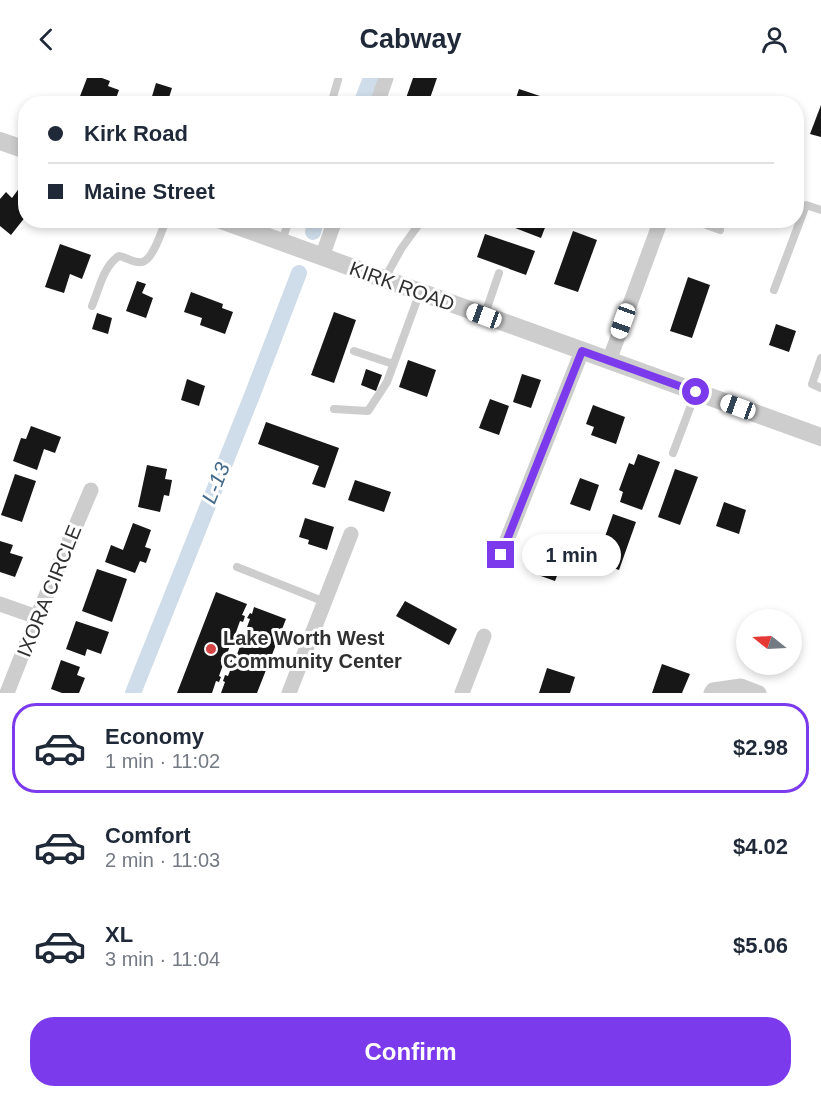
<!DOCTYPE html>
<html lang="en">
<head>
<meta charset="utf-8">
<style>
  body { margin:0; font-family:Helvetica,sans-serif; background:#f2f2f3; color:#1f2937; height:100vh; display:flex; flex-direction:column; font-size:22px; white-space:nowrap }
  * { box-sizing:border-box; margin:0 }
  p { font-size:20px; color:#747a83 }
  .icon { flex:none; width:33px; height:33px; fill:none; stroke:currentColor; stroke-width:2; stroke-linecap:round; stroke-linejoin:round }
  .map { position:relative; height:615px; overflow:hidden }
  .panel { display:flex; flex-direction:column; background:#fff; flex:1 }
  .panel>* { flex:none }
  .guide { position:absolute; left:18px; top:18px; width:786px; height:132px; border-radius:24px; box-shadow:0 3px 9px #0003; display:grid; align-content:center; height:132px; padding:0 30px; background:#fff }
  .needle { width:39px; rotate:288deg }
  .buttons { position:absolute; left:736px; top:531px; display:grid; gap:12px }
  .buttons a { display:grid; place-items:center; width:66px; height:66px; border-radius:50%; background:#fff; box-shadow:0 3px 9px #0003; font-size:30px }
  .end { position:absolute; width:27px; height:27px; margin:-14px; border:8px solid #7c3aed; background:#fff; box-shadow:0 0 0 3px #fff }
  .from { border-radius:50% }
  .bubble { position:absolute; height:42px; border-radius:21px; background:#fff; box-shadow:0 3px 9px #0003; font-size:20px; font-weight:700; line-height:42px; text-align:center }
  .car { position:absolute; width:18px; height:36px; margin:-18px -9px; border-radius:8px; box-shadow:0 0 4px 2px #0007; background:linear-gradient(#fff 24%,#345 0 40%,#fff 0 76%,#345 0 86%,#fff 0) }
  .guide b { display:flex; align-items:center; gap:21px; height:57px; font-size:22px }
  .guide b+b { border-top:2px solid #e0e1e3 }
  .guide i { width:15px; height:15px; background:#1f2937 }
  ul { padding:10px 0 0; list-style:none }
  li { display:flex; align-items:center; gap:18px; height:90px; margin:0 12px 9px; padding:0 18px; border:3px solid transparent; border-radius:24px }
  li div { flex:1 }
  li b { display:block; font-size:22px }
  li em { font-style:normal; font-weight:700 }
  li.current { border-color:#7c3aed }
  li>.icon { width:54px; height:54px; stroke-width:1.5 }
  .action { display:flex; gap:12px; margin-top:auto; padding:12px 30px }
  .action a { flex:1; height:69px; border-radius:24px; background:#7c3aed; color:#fff; font-size:24px; font-weight:700; line-height:69px; text-align:center }
  header { display:flex; justify-content:space-between; align-items:center; height:78px; padding:0 30px; background:#fff; font-size:27px; font-weight:700 }
  .map>svg:first-child { display:block }
  .lines { fill:none; stroke-linecap:round; stroke-linejoin:round }
  .canal { stroke:#cedde9; stroke-width:16 }
  .building { fill:#171717 }
  .service { stroke:#cdcdcd; stroke-width:8 }
  .minor { stroke:#cdcdcd; stroke-width:15 }
  .tertiary { stroke:#cdcdcd; stroke-width:18 }
  .route { stroke:#7c3aed; stroke-width:8 }
  .poi-dot { fill:#d54445; stroke:#fff; stroke-width:2 }
  .labels { text-anchor:middle; stroke-width:6; stroke-linejoin:round; paint-order:stroke }
  .street-label { font-size:20px; fill:#303030; stroke:#fff }
  .poi-label { font-size:20px; font-weight:bold; fill:#303030; stroke:#fff; text-anchor:start }
  .water-label { font-size:21px; font-style:italic; fill:#456b8b; stroke:#fff }
</style>
</head>
<body>
<header><svg class="icon" aria-label="back" viewBox="0 0 24 24"><path d="M15 5l-7 7 7 7"/></svg>Cabway<svg class="icon" aria-label="person" viewBox="0 0 24 24"><circle cx="12" cy="8" r="4"/><path d="M4 21q1-7 8-7t8 7"/></svg></header>
<div class="map">
<svg width="821" height="615" viewBox="0 0 821 615">
  <rect width="100%" height="100%" fill="#fff"/>
  <g class="lines">
    <g class="canal">
      <path d="M 361,26 L 371,0"/>
      <path d="M 313,154 L 316,142"/>
      <path d="M 133,615 L 253,315 L 299,195"/>
    </g>
  </g>
  <g class="building">
    <path d="M 87,0 L 102,0 L 110,3 L 108,8 L 119,12 L 114,26 L 77,26 Z"/>
    <path d="M 413,0 L 437,0 L 428,26 L 404,26 Z"/>
    <path d="M 156,5 L 172,10 L 167,26 L 150,25 Z"/>
    <path d="M 519,11 L 561,25 L 561,26 L 514,26 Z"/>
    <path d="M 821,27 L 821,59 L 810,56 Z"/>
    <path d="M 20,109 L 26,113 L 26,138 L 11,157 L 0,148 L 0,121 L 6,114 L 12,120 Z"/>
    <path d="M 494,142 L 548,142 L 541,160 Z"/>
    <path d="M 573,153 L 597,162 L 578,214 L 554,206 Z"/>
    <path d="M 485,156 L 535,173 L 526,197 L 477,179 Z"/>
    <path d="M 60,166 L 91,177 L 82,201 L 70,196 L 64,215 L 45,209 Z"/>
    <path d="M 688,199 L 710,207 L 692,260 L 670,253 Z"/>
    <path d="M 137,203 L 146,206 L 142,215 L 153,220 L 146,240 L 126,233 Z"/>
    <path d="M 191,214 L 223,226 L 222,230 L 233,234 L 225,256 L 200,247 L 202,240 L 184,234 Z"/>
    <path d="M 334,234 L 356,242 L 334,305 L 311,297 Z"/>
    <path d="M 97,235 L 112,240 L 108,256 L 92,251 Z"/>
    <path d="M 776,246 L 796,253 L 789,274 L 769,267 Z"/>
    <path d="M 408,282 L 436,292 L 427,319 L 399,309 Z"/>
    <path d="M 366,291 L 382,297 L 376,313 L 361,307 Z"/>
    <path d="M 522,296 L 541,302 L 531,330 L 513,324 Z"/>
    <path d="M 187,301 L 205,308 L 199,328 L 181,322 Z"/>
    <path d="M 490,321 L 509,328 L 499,357 L 479,350 Z"/>
    <path d="M 593,327 L 625,339 L 616,366 L 591,357 L 594,349 L 586,346 Z"/>
    <path d="M 266,344 L 339,370 L 325,410 L 312,406 L 319,388 L 258,366 Z"/>
    <path d="M 31,348 L 61,359 L 55,375 L 44,371 L 37,392 L 13,383 L 21,360 L 26,361 Z"/>
    <path d="M 638,376 L 660,384 L 642,432 L 620,424 L 623,414 L 619,412 L 629,385 L 634,387 Z"/>
    <path d="M 147,387 L 167,391 L 165,401 L 172,402 L 169,418 L 164,417 L 160,434 L 138,429 Z"/>
    <path d="M 675,391 L 698,399 L 680,447 L 658,439 Z"/>
    <path d="M 15,396 L 36,403 L 22,444 L 1,437 Z"/>
    <path d="M 580,400 L 599,407 L 590,433 L 570,426 Z"/>
    <path d="M 355,402 L 391,414 L 384,434 L 348,422 Z"/>
    <path d="M 724,424 L 746,432 L 739,456 L 716,448 Z"/>
    <path d="M 613,436 L 636,444 L 619,492 L 596,484 Z"/>
    <path d="M 305,440 L 334,449 L 327,472 L 308,466 L 309,462 L 299,459 Z"/>
    <path d="M 133,445 L 151,452 L 145,469 L 151,471 L 146,485 L 140,483 L 135,495 L 105,484 L 111,467 L 123,472 Z"/>
    <path d="M 0,463 L 13,467 L 10,475 L 23,479 L 15,499 L 0,494 Z"/>
    <path d="M 548,468 L 573,477 L 567,494 L 560,490 L 555,503 L 538,497 Z"/>
    <path d="M 97,491 L 127,501 L 112,544 L 82,533 Z"/>
    <path d="M 216,514 L 247,526 L 242,537 L 245,538 L 243,544 L 240,543 L 235,557 L 238,558 L 235,563 L 232,562 L 226,579 L 229,580 L 227,586 L 224,584 L 219,598 L 221,599 L 219,604 L 216,603 L 212,615 L 177,615 Z"/>
    <path d="M 405,523 L 457,551 L 449,567 L 396,538 Z"/>
    <path d="M 254,529 L 286,541 L 257,615 L 221,615 L 225,604 L 223,603 L 225,597 L 228,598 L 233,585 L 230,584 L 233,578 L 236,579 L 242,563 L 239,562 L 241,556 L 244,557 L 250,541 L 247,540 L 250,535 L 252,536 Z"/>
    <path d="M 76,543 L 109,554 L 101,576 L 87,571 L 85,578 L 66,571 Z"/>
    <path d="M 61,582 L 80,589 L 77,597 L 85,600 L 79,615 L 62,615 L 51,611 Z"/>
    <path d="M 662,586 L 690,596 L 682,615 L 652,615 Z"/>
    <path d="M 547,590 L 575,599 L 570,615 L 539,615 Z"/>
  </g>
  <g class="lines">
    <g class="service">
      <path d="M 331,26 L 338,2"/>
      <path d="M 693,142 L 720,152"/>
      <path d="M 282,163 L 289,142"/>
      <path d="M 385,200 L 401,171 L 422,142"/>
      <path d="M 774,212 L 806,127 L 821,132"/>
      <path d="M 92,228 C 99,212 103,188 119,178 C 126,179 135,186 142,184 C 153,182 162,152 166,142"/>
      <path d="M 485,236 L 499,195"/>
      <path d="M 354,273 L 393,286"/>
      <path d="M 821,280 L 812,306 L 821,310"/>
      <path d="M 334,331 L 368,333 L 387,304 L 420,214"/>
      <path d="M 673,375 L 696,314"/>
      <path d="M 237,489 L 325,524"/>
    </g>
    <g class="minor">
      <path d="M 377,26 L 386,0"/>
      <path d="M 322,179 L 335,142"/>
      <path d="M 609,283 L 661,142"/>
      <path d="M 501,477 L 582,273"/>
      <path d="M 0,526 L 37,539"/>
      <path d="M 7,615 L 37,539 L 91,412"/>
      <path d="M 289,615 L 351,456"/>
      <path d="M 462,615 L 484,558"/>
      <path d="M 711,615 L 713,612 L 741,608 L 759,615"/>
    </g>
    <g class="tertiary">
      <path d="M 0,63 L 26,72"/>
      <path d="M 221,142 L 821,359"/>
    </g>
  </g>
  <g class="lines">
    <path class="route" d="M 501,477 L 582,273 L 696,314"/>
  </g>
  <circle class="poi-dot" cx="211" cy="571" r="6"/>
  <g class="labels">
    <g class="street-label">
      <text transform="translate(402 208) rotate(20)" y="7">KIRK ROAD</text>
      <text transform="translate(49 513) rotate(-68)" y="7">IXORA CIRCLE</text>
    </g>
    <g class="poi-label">
      <text x="223" y="567">Lake Worth West<tspan x="223" dy="23">Community Center</tspan></text>
    </g>
    <g class="water-label">
      <text transform="translate(216 405) rotate(-68)" y="7">L-13</text>
    </g>
  </g>
</svg>
<div class="buttons">
<a><svg class="needle" viewBox="-14 -14 28 28"><path d="M0-13l5 13h-10z" fill="#e53935"/><path d="M0 13l5-13h-10z" fill="#747a83"/></svg></a>
</div>
<i class="end from" style="left:696px;top:314px"></i>
<i class="end" style="left:501px;top:477px"></i>
<div class="bubble" style="left:522px;top:456px;width:99px">1 min</div>
<i class="car" style="left:484px;top:238px;rotate:290deg"></i>
<i class="car" style="left:623px;top:243px;rotate:200deg"></i>
<i class="car" style="left:738px;top:329px;rotate:290deg"></i>
<div class="guide">
<b><i class="from"></i>Kirk Road</b>
<b><i></i>Maine Street</b>
</div>
</div>
<section class="panel">
<ul>
<li class="current"><svg class="icon" aria-label="car" viewBox="0 0 24 24"><path d="M5 17H2v-5l4-1 3-4h7l3 4 3 1v5h-3M9 17h6M6 11h13"/><circle cx="7" cy="17" r="2"/><circle cx="17" cy="17" r="2"/></svg><div><b>Economy</b><p>1 min · 11:02</p></div><em>$2.98</em></li>
<li><svg class="icon" aria-label="car" viewBox="0 0 24 24"><path d="M5 17H2v-5l4-1 3-4h7l3 4 3 1v5h-3M9 17h6M6 11h13"/><circle cx="7" cy="17" r="2"/><circle cx="17" cy="17" r="2"/></svg><div><b>Comfort</b><p>2 min · 11:03</p></div><em>$4.02</em></li>
<li><svg class="icon" aria-label="car" viewBox="0 0 24 24"><path d="M5 17H2v-5l4-1 3-4h7l3 4 3 1v5h-3M9 17h6M6 11h13"/><circle cx="7" cy="17" r="2"/><circle cx="17" cy="17" r="2"/></svg><div><b>XL</b><p>3 min · 11:04</p></div><em>$5.06</em></li>
</ul>
<div class="action"><a>Confirm</a></div>
</section>
</body>
</html>
